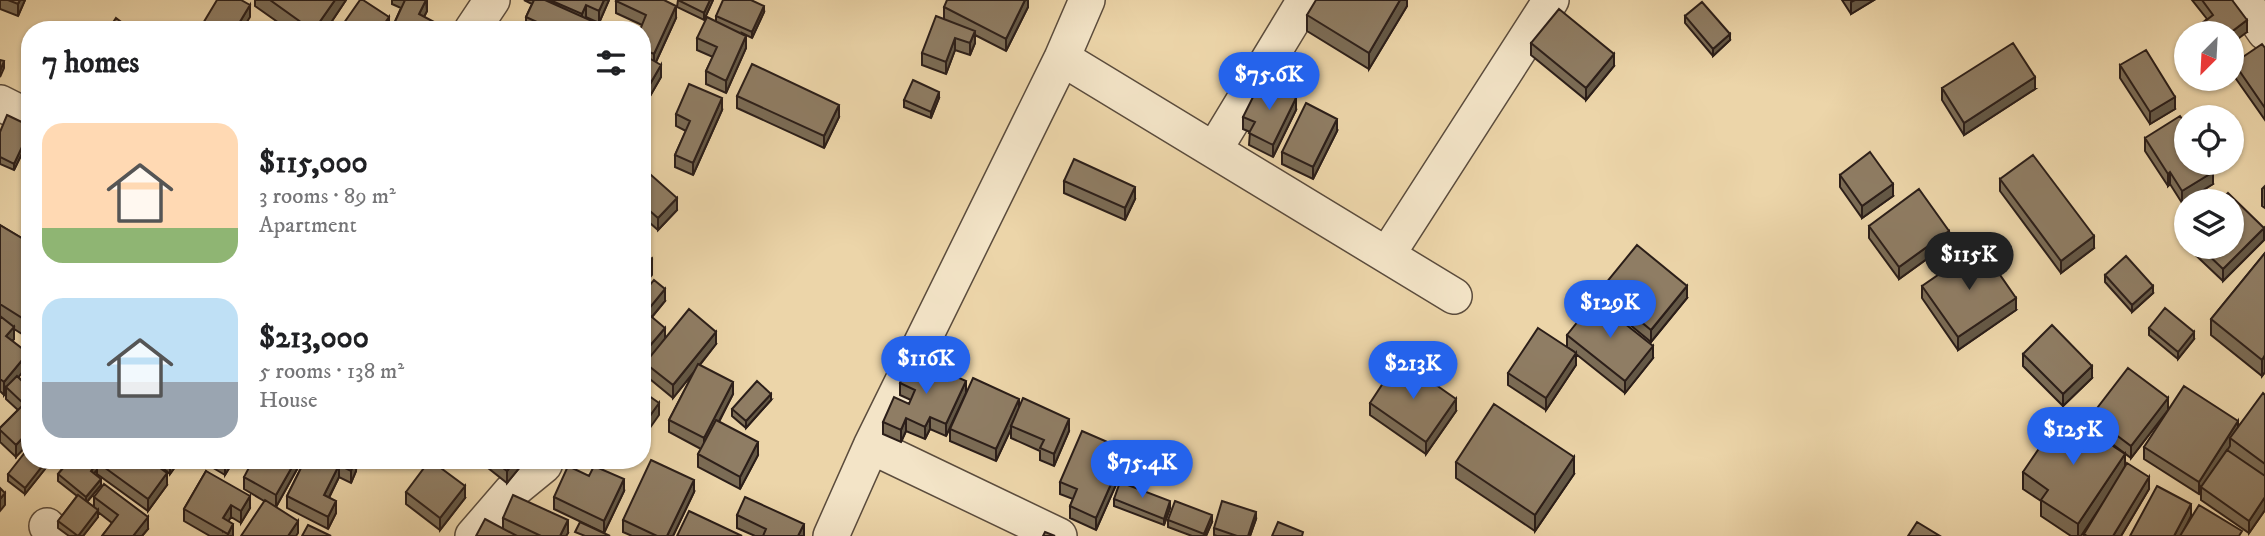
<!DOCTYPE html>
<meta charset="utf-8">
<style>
:root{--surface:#fff;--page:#f2f2f2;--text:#202124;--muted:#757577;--accent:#2563eb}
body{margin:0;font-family:"IM FELL DW Pica",serif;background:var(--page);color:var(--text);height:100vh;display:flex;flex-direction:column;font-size:26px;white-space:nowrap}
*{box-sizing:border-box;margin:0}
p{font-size:23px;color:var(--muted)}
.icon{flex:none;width:38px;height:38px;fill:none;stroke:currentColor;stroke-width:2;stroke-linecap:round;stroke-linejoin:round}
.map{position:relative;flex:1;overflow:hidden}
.sheet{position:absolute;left:21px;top:21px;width:630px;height:448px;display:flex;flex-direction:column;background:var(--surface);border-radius:28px;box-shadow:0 2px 5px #0004}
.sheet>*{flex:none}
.needle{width:46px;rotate:204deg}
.tools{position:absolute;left:2174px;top:21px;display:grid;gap:14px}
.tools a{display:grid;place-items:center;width:70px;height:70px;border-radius:50%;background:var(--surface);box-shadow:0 2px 5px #0004;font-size:35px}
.price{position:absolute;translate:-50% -60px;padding:0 16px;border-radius:24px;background:var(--accent);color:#fff;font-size:23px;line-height:46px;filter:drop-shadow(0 2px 4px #0008)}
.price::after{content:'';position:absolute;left:50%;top:42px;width:21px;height:16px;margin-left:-10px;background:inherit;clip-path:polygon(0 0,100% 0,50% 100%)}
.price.on{background:#222;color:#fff}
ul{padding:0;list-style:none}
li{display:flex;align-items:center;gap:21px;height:175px;padding:0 21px}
li span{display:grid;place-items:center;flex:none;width:196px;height:140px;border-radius:21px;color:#555}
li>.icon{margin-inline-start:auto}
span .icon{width:84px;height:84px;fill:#fffc;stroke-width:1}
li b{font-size:30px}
h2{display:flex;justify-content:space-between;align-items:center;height:84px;padding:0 21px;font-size:30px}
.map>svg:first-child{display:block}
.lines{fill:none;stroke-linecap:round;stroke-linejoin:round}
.minor-casing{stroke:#5b4c3d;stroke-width:38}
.minor{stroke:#f3e4c7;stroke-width:35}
.wall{fill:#7b6c56;stroke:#2b1e19;stroke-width:2}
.shaded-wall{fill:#645846;stroke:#2b1e19;stroke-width:2}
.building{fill:#8f7d64;stroke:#2b1e19;stroke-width:2}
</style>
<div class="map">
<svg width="2265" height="536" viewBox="0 0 2265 536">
<rect width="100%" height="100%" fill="#ecd5a9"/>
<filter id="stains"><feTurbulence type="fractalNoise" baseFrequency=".00286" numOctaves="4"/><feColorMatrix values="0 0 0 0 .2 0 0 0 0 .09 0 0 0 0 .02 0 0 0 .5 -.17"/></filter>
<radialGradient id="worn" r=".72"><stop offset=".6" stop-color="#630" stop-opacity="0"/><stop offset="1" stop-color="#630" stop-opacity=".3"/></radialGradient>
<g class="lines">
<!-- minor casing -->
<g class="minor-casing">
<path id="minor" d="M 2243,0 L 2265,32
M 472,30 L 492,0
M 1062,58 L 1454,296
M 0,103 L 30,118
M 1214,150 L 1305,0
M 1387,255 L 1551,0
M 871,446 L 1059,536
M 47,526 L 57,536
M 473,536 L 511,492 L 544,465 L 546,460
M 831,536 L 871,446 L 1062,58 L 1087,0"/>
</g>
<!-- minor -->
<use href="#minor" class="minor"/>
</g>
<!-- wall -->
<path class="wall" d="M 0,0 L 25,0 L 18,16 L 0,9 Z
M 255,0 L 346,0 L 326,30 L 289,30 L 255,6 Z
M 392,0 L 427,0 L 427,11 L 424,17 L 436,30 L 393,30 L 393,26 L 401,8 L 392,4 Z
M 524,0 L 609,0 L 599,23 L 586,17 L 592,30 L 528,30 L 526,29 L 526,17 L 532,4 Z
M 678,0 L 713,0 L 704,20 L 677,7 Z
M 1028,0 L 1028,7 L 1006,51 L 975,35 L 975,43 L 970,55 L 955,50 L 946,74 L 922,65 L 922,53 L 944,19 L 944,7 Z
M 1407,0 L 1407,6 L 1369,69 L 1307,31 L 1307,15 Z
M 1842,0 L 1874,0 L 1851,14 Z
M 2192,0 L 2232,0 L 2247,32 L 2231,33 L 2195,33 L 2195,29 L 2207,19 Z
M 616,1 L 676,18 L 656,62 L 661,77 L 642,110 L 642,25 L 616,13 Z
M 764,12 L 752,38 L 742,33 L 746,48 L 726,93 L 706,84 L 706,71 L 713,57 L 697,50 L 697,38 L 716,21 L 716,16 Z
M 1685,16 L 1730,40 L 1713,56 L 1685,23 Z
M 1531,43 L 1614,66 L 1586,100 L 1531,55 Z
M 2265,48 L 2265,120 L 2234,76 L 2234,63 Z
M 2120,65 L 2175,109 L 2150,124 L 2120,78 Z
M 1942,88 L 2035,89 L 1964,135 L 1942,100 Z
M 737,96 L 839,117 L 824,148 L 737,108 Z
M 939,98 L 931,118 L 904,107 L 904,100 Z
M 722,110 L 693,175 L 675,167 L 675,155 L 686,131 L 676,126 L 676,114 Z
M 1296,110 L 1273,157 L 1249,145 L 1250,132 L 1243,129 L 1243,117 Z
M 30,126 L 30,137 L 14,170 L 0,164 L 0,132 Z
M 1337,131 L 1313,179 L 1282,164 L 1282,152 Z
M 2145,138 L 2213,184 L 2182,203 L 2170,184 L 2168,186 L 2145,151 Z
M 642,167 L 677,210 L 658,230 L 642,216 Z
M 1840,175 L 1893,196 L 1862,218 L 1840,187 Z
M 2000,179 L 2094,248 L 2061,273 L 2000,191 Z
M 1064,181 L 1135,199 L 1125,220 L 1064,193 Z
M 2265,186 L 2265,208 L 2262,206 L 2262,189 Z
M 0,225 L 30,243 L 30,332 L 27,337 L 14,329 L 14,339 L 12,341 L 28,365 L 18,377 L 30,389 L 16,457 L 0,442 L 0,428 L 18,410 L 6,399 L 6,392 L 4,395 L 0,391 Z
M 1869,226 L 1949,243 L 1899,279 L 1869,238 Z
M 2264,240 L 2223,281 L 2187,247 L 2231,247 Z
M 2265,253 L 2265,372 L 2262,376 L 2211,335 L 2211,319 Z
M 2105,275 L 2153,293 L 2132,312 L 2105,282 Z
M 1922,286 L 2016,310 L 1958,350 L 1922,298 Z
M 1601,289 L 1687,298 L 1651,342 L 1601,301 Z
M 642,295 L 665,301 L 652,317 L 665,338 L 716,344 L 700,365 L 733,394 L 719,422 L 758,455 L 740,489 L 698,467 L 698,454 L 701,449 L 669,432 L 669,420 L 694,372 L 673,398 L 645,375 L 645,364 L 642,367 Z
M 2149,328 L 2194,339 L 2178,359 L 2149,335 Z
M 1567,335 L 1653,358 L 1625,393 L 1576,354 L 1576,365 L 1546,410 L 1508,385 L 1508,373 L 1573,351 L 1567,347 Z
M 2023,354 L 2092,378 L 2063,406 L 2023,366 Z
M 900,383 L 966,393 L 946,436 L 930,429 L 925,439 L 906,431 L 901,442 L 883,434 L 883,422 L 909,404 L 911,400 L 900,395 Z
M 2265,395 L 2265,510 L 2249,533 L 2201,500 L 2201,490 L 2199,494 L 2144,459 L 2144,447 L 2238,427 Z
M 771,400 L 746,428 L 732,416 L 732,409 Z
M 1370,403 L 1456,411 L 1426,454 L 1370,415 Z
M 1019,407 L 1069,431 L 1054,466 L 1040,460 L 1040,451 L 1011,438 L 1011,429 L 996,461 L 950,441 L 950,429 Z
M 2168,410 L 2131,458 L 2091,428 L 2091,416 Z
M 49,460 L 49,464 L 25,494 L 8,481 L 8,474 Z
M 51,460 L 96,460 L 167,485 L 148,511 L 97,474 L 97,470 L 94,473 L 101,485 L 87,502 L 94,507 L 94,497 L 148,529 L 142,536 L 102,536 L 112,523 L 98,512 L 98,517 L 83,536 L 69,536 L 58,528 L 58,521 L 77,496 L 58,481 L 58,474 L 62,469 Z
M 153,460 L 180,460 L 170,474 Z
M 200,460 L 234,460 L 225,475 Z
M 301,460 L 301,462 L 276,507 L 298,533 L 264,501 L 244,489 L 244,477 Z
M 305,460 L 356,461 L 356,471 L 351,483 L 339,477 L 329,498 L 336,513 L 328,529 L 287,508 L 287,496 Z
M 478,460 L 525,460 L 525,461 L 507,483 Z
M 1126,462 L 1096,530 L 1070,518 L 1070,506 L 1073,499 L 1060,494 L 1060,482 Z
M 1456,462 L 1574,474 L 1535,531 L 1456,478 Z
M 2125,467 L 2149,489 L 2121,536 L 2084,536 L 2084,534 L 2100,508 L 2081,536 L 2071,536 L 2041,516 L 2041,501 L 2023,489 L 2023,472 Z
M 206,471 L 250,508 L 241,523 L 231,517 L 228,521 L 233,536 L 210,536 L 184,521 L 184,509 Z
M 624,491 L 604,533 L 554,509 L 554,497 Z
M 406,492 L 465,498 L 440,530 L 406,504 Z
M 694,492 L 673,536 L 632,536 L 623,532 L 623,520 Z
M 1114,499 L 1170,508 L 1164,525 L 1114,506 Z
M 737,515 L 804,536 L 755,536 L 737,528 Z
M 503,518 L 568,533 L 566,536 L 476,536 L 503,528 Z
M 1256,519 L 1250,536 L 1217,536 L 1214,535 L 1214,528 Z
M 1168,520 L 1212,522 L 1206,536 L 1192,536 L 1168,527 Z"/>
<!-- shaded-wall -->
<path class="shaded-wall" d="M 20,0 L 25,0 L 18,16 L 18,4 Z
M 335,0 L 346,0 L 326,30 L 314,30 Z
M 426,0 L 427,11 L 419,26 L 419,14 Z
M 604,0 L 609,0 L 599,23 L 599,11 Z
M 710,0 L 713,0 L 704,20 L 704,13 Z
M 1025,0 L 1028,0 L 1028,7 L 1006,51 L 1006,39 Z
M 1400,0 L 1407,0 L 1407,6 L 1369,69 L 1369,53 Z
M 1855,0 L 1874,0 L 1851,14 L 1851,2 Z
M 250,5 L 250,17 L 242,30 L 235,30 Z
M 586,5 L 586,17 L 582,26 L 582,14 Z
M 676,6 L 676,18 L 654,66 L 654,54 Z
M 764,6 L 764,12 L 752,38 L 752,32 Z
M 389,17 L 389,30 L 380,30 Z
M 2247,20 L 2247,32 L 2231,44 L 2231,33 L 2230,33 Z
M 975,31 L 975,43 L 970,55 L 970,43 Z
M 1730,34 L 1730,40 L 1713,56 L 1713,49 Z
M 746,36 L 746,48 L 726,93 L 726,81 Z
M 955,38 L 955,50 L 946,74 L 946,62 Z
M 1614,54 L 1614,66 L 1586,100 L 1586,88 Z
M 4,61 L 4,68 L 0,77 L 0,71 Z
M 661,65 L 661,77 L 642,110 L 642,98 Z
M 2035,77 L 2035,89 L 1964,135 L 1964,123 Z
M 939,92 L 939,98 L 931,118 L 931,112 Z
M 2175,97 L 2175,109 L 2150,124 L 2150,112 Z
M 722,98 L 722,110 L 693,175 L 693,163 Z
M 1296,98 L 1296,110 L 1273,157 L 1273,145 Z
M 839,105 L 839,117 L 824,148 L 824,136 Z
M 1337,119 L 1337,131 L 1313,179 L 1313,167 Z
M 30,130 L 30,137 L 14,170 L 14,164 Z
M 2170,172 L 2170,184 L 2168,186 L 2168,174 Z
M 2213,172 L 2213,184 L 2182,203 L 2182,191 Z
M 1893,184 L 1893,196 L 1862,218 L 1862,206 Z
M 1135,187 L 1135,199 L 1125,220 L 1125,208 Z
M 677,198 L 677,210 L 658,230 L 658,218 Z
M 647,220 L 647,237 L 642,242 L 642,225 Z
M 2264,228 L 2264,240 L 2223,281 L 2223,269 Z
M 1949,231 L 1949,243 L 1899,279 L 1899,267 Z
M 2094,236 L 2094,248 L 2061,273 L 2061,261 Z
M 652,259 L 652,275 L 642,287 L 642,271 Z
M 1687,286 L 1687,298 L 1651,342 L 1651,330 Z
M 2153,286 L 2153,293 L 2132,312 L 2132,305 Z
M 665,289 L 665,301 L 646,324 L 646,312 Z
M 2016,298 L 2016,310 L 1958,350 L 1958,337 Z
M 30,316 L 30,332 L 27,337 L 27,321 Z
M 14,327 L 14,339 L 6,348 L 6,336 Z
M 665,328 L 665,340 L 642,367 L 642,355 Z
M 716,332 L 716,344 L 673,398 L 673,385 Z
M 2194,332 L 2194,339 L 2178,359 L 2178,352 Z
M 1653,346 L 1653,358 L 1625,393 L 1625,381 Z
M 28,353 L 28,365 L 9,389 L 6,387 L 6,392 L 4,395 L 4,382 Z
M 1576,353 L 1576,365 L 1546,410 L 1546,398 Z
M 2265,355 L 2265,372 L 2262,376 L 2262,360 Z
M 2092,366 L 2092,378 L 2063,406 L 2063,394 Z
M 966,381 L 966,393 L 946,436 L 946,424 Z
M 733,382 L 733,394 L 704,450 L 704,438 Z
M 771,394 L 771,400 L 746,428 L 746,421 Z
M 2168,398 L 2168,410 L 2131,458 L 2131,446 Z
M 1019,399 L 1019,411 L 1011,426 L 1011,429 L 996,461 L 996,449 Z
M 1456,399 L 1456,411 L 1426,454 L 1426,442 Z
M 659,403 L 659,415 L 642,439 L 642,427 Z
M 930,417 L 930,429 L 925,439 L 925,427 Z
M 906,418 L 906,431 L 901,442 L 901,430 Z
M 1069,419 L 1069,431 L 1054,466 L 1054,454 Z
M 2238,421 L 2238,433 L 2230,438 L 2230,446 L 2202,488 L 2201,487 L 2201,490 L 2199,494 L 2199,482 Z
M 30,430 L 30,442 L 16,457 L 16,445 Z
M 758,442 L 758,455 L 740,489 L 740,477 Z
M 1126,450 L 1126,462 L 1096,530 L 1096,518 Z
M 2125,454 L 2125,470 L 2081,536 L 2078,536 L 2078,524 Z
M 1574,457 L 1574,474 L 1535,531 L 1535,515 Z
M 47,460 L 49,460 L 49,464 L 25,494 L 25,488 Z
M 171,460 L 180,460 L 170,474 L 170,461 Z
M 227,460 L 234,460 L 225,475 L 225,463 Z
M 296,460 L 301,460 L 301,462 L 276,507 L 276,495 Z
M 352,460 L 357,460 L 356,471 L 351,483 L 351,471 Z
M 516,460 L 525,461 L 507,483 L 507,471 Z
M 97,463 L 97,470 L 91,477 L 91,471 Z
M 339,465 L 339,477 L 324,507 L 324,495 Z
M 167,473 L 167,485 L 148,511 L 148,499 Z
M 2149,477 L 2149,489 L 2121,536 L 2113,536 Z
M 101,479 L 101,485 L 86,503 L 86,497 Z
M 624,479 L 624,491 L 604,533 L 604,521 Z
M 694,480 L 694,492 L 673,536 L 667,536 Z
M 465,486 L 465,498 L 440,530 L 440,518 Z
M 5,493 L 5,505 L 0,511 L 0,499 Z
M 250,496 L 250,508 L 241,523 L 241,511 Z
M 2265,497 L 2265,510 L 2249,533 L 2249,521 Z
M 336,501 L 336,513 L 328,529 L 328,517 Z
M 1170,501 L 1170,508 L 1164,525 L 1164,519 Z
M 2191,504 L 2191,516 L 2181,536 L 2174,536 Z
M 231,505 L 231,517 L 223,530 L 223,518 Z
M 98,510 L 98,517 L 83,536 L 78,536 Z
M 1256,512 L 1256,519 L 1250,536 L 1248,536 Z
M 1212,515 L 1212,522 L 1206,536 L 1204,536 Z
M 148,517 L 148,529 L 142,536 L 133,536 Z
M 568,520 L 568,533 L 566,536 L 560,536 Z
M 298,521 L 298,533 L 296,536 L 288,536 Z
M 233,524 L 233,536 L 228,536 L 228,534 Z
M 804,524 L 804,536 L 798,536 Z"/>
<!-- building -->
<path class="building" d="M 8,0 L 20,0 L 18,4 Z
M 217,0 L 241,0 L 250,5 L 235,30 L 199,30 Z
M 270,0 L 335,0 L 314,30 L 312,30 Z
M 360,0 L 363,0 L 389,17 L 380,30 L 339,30 Z
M 405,0 L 426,0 L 419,14 L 436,23 L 433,30 L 401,30 L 393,26 Z
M 534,0 L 545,0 L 592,21 L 588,30 L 554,30 L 526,17 Z
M 550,0 L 604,0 L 599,11 L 586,5 L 582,14 Z
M 617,0 L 664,0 L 676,6 L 654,54 L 642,49 L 642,30 L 640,30 L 646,15 L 616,1 Z
M 678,0 L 710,0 L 704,13 Z
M 723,0 L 751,0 L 764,6 L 752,32 L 716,16 Z
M 947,0 L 1025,0 L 1006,39 L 944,7 Z
M 1316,0 L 1400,0 L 1369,53 L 1307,15 Z
M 2202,0 L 2232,0 L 2247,20 L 2230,33 L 2198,33 L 2195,29 L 2213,15 Z
M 1702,2 L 1730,34 L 1713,49 L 1685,16 Z
M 1559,9 L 1614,54 L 1586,88 L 1531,43 Z
M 936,16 L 975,31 L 970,43 L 955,38 L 946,62 L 922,53 Z
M 707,17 L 746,36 L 726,81 L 706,71 L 717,47 L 697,38 Z
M 116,18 L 132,30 L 108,30 Z
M 2013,43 L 2035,77 L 1964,123 L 1942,88 Z
M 2262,44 L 2265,48 L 2265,108 L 2234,63 Z
M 2146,50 L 2175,97 L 2150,112 L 2120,65 Z
M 642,54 L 661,65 L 642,98 Z
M 0,60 L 4,61 L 0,71 Z
M 752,64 L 839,105 L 824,136 L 737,96 Z
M 913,80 L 939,92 L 931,112 L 904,100 Z
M 1261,81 L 1296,98 L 1273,145 L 1249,133 L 1255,122 L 1243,117 Z
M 689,84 L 722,98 L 693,163 L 675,155 L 690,121 L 676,114 Z
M 1306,103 L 1337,119 L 1313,167 L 1282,152 Z
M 7,115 L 30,126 L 30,130 L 14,164 L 0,157 L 0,132 Z
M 2180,116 L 2186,124 L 2186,163 L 2207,163 L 2213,172 L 2182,191 L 2170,172 L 2168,174 L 2145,138 Z
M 1870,152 L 1893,184 L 1862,206 L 1840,175 Z
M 2033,155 L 2094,236 L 2061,261 L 2000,179 Z
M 1074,159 L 1135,187 L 1125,208 L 1064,181 Z
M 642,167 L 677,198 L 658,218 L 642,204 Z
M 1919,189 L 1949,231 L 1899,267 L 1869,226 Z
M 2228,193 L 2264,228 L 2223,269 L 2200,247 L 2231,247 L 2231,201 L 2220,201 Z
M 642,217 L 647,220 L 642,225 Z
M 0,225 L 30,243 L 30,316 L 27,321 L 0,304 Z
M 1637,245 L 1687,286 L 1651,330 L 1601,289 Z
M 1980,246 L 2016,298 L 1958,337 L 1922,286 Z
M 642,250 L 652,259 L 642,271 Z
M 2265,253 L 2265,355 L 2262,360 L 2211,319 Z
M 2126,256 L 2153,286 L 2132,305 L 2105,275 Z
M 654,280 L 665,289 L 646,312 L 665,328 L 642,355 L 642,295 Z
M 1595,300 L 1653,346 L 1625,381 L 1567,335 Z
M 2165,308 L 2194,332 L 2178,352 L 2149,328 Z
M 689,309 L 716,332 L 673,385 L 645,363 Z
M 0,316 L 14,327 L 6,336 L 28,353 L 4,382 L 0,379 Z
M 2052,325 L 2092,366 L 2063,394 L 2023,354 Z
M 1538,328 L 1576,353 L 1546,398 L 1508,373 Z
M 912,357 L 966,381 L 946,424 L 930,417 L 925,427 L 906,418 L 901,430 L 883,422 L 894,397 L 909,404 L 915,390 L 900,383 Z
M 1399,359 L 1456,399 L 1426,442 L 1370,403 Z
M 698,364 L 733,382 L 704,438 L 669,420 Z
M 2128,368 L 2168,398 L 2131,446 L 2091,416 Z
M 17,376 L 30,389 L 30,430 L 16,445 L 0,430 L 0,428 L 24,404 L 6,387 Z
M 973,378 L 1019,399 L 996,449 L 950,429 Z
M 757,381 L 771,394 L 746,421 L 732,409 Z
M 2184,386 L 2238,421 L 2199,482 L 2144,447 Z
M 642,391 L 659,403 L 642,427 Z
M 2263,393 L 2265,395 L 2265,464 L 2230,438 Z
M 1023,398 L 1069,419 L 1054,454 L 1040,448 L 1044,440 L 1011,426 Z
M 1494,404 L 1574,457 L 1535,515 L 1456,462 Z
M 2063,413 L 2125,454 L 2078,524 L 2041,500 L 2048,490 L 2023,472 Z
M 716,420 L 758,442 L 740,477 L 698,454 Z
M 1082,431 L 1126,450 L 1096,518 L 1070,506 L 1077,489 L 1060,482 Z
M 30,446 L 30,460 L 47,460 L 25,488 L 8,474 Z
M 2227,450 L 2265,476 L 2265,497 L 2249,521 L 2201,487 Z
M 70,460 L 96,460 L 98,462 L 91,471 L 101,479 L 86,497 L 58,474 Z
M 98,460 L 149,460 L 167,473 L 148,499 L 97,462 Z
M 253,460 L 296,460 L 276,495 L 244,477 Z
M 305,460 L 356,460 L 351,471 L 339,465 L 324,495 L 336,501 L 328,517 L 287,496 Z
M 430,460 L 465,486 L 440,518 L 406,492 Z
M 493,460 L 516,460 L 507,471 Z
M 651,460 L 694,480 L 667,536 L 657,536 L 623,520 Z
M 2127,463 L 2149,477 L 2113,536 L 2087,536 L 2084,534 Z
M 568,466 L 589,476 L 594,466 L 624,479 L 604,521 L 554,497 Z
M 206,471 L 250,496 L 241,511 L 231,505 L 223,518 L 233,524 L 228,534 L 184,509 Z
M 1120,482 L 1170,501 L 1164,519 L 1114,499 Z
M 104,484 L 148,517 L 133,536 L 102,536 L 118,515 L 94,497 Z
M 2157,486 L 2191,504 L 2174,536 L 2130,536 Z
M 0,488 L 5,493 L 0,499 Z
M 78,495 L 98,510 L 78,536 L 58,521 Z
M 513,495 L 568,520 L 560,536 L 541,536 L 503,518 Z
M 745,497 L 804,524 L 798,536 L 763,536 L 766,529 L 737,515 Z
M 265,500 L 298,521 L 288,536 L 241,536 Z
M 1175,501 L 1212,515 L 1204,534 L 1168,520 Z
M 1222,501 L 1256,512 L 1248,536 L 1237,536 L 1214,528 Z
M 2199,505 L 2242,531 L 2239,536 L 2180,536 Z
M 689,511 L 742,536 L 677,536 Z
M 485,519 L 517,536 L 476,536 Z
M 580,522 L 610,536 L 585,536 L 575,532 Z
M 1278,522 L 1303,532 L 1302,536 L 1272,536 Z
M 1917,522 L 1940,536 L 1908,536 Z
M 308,525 L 331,536 L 302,536 Z
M 1045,532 L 1055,536 L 1043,536 Z"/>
<rect width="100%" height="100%" filter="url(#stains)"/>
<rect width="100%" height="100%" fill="url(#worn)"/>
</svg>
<div class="tools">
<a><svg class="needle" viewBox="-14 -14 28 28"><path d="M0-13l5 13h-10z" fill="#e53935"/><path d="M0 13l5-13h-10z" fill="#757577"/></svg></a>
<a><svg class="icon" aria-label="locate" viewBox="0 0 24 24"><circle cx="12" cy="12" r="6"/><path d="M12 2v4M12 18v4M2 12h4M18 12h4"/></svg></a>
<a><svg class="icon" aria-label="layers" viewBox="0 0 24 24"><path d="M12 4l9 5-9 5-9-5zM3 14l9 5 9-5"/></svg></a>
</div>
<b class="price" style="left:1269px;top:112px">$75.6K</b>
<b class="price on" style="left:1969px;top:292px">$115K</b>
<b class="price" style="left:1610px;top:340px">$129K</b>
<b class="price" style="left:926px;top:396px">$116K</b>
<b class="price" style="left:1413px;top:401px">$213K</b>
<b class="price" style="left:2073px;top:467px">$125K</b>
<b class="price" style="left:1142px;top:500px">$75.4K</b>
<section class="sheet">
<h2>7 homes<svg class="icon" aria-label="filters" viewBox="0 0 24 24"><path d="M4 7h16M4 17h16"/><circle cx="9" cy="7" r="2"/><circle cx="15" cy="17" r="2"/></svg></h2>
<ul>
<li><span style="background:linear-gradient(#ffd9b3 75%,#8fb573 0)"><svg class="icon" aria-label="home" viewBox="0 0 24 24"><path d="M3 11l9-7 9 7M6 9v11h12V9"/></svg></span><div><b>$115,000</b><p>3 rooms · 89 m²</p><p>Apartment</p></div></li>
<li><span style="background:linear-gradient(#bfe0f5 60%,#9aa5b1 0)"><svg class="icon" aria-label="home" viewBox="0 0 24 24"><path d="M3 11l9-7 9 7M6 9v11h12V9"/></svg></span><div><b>$213,000</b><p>5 rooms · 138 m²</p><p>House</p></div></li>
</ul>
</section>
</div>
